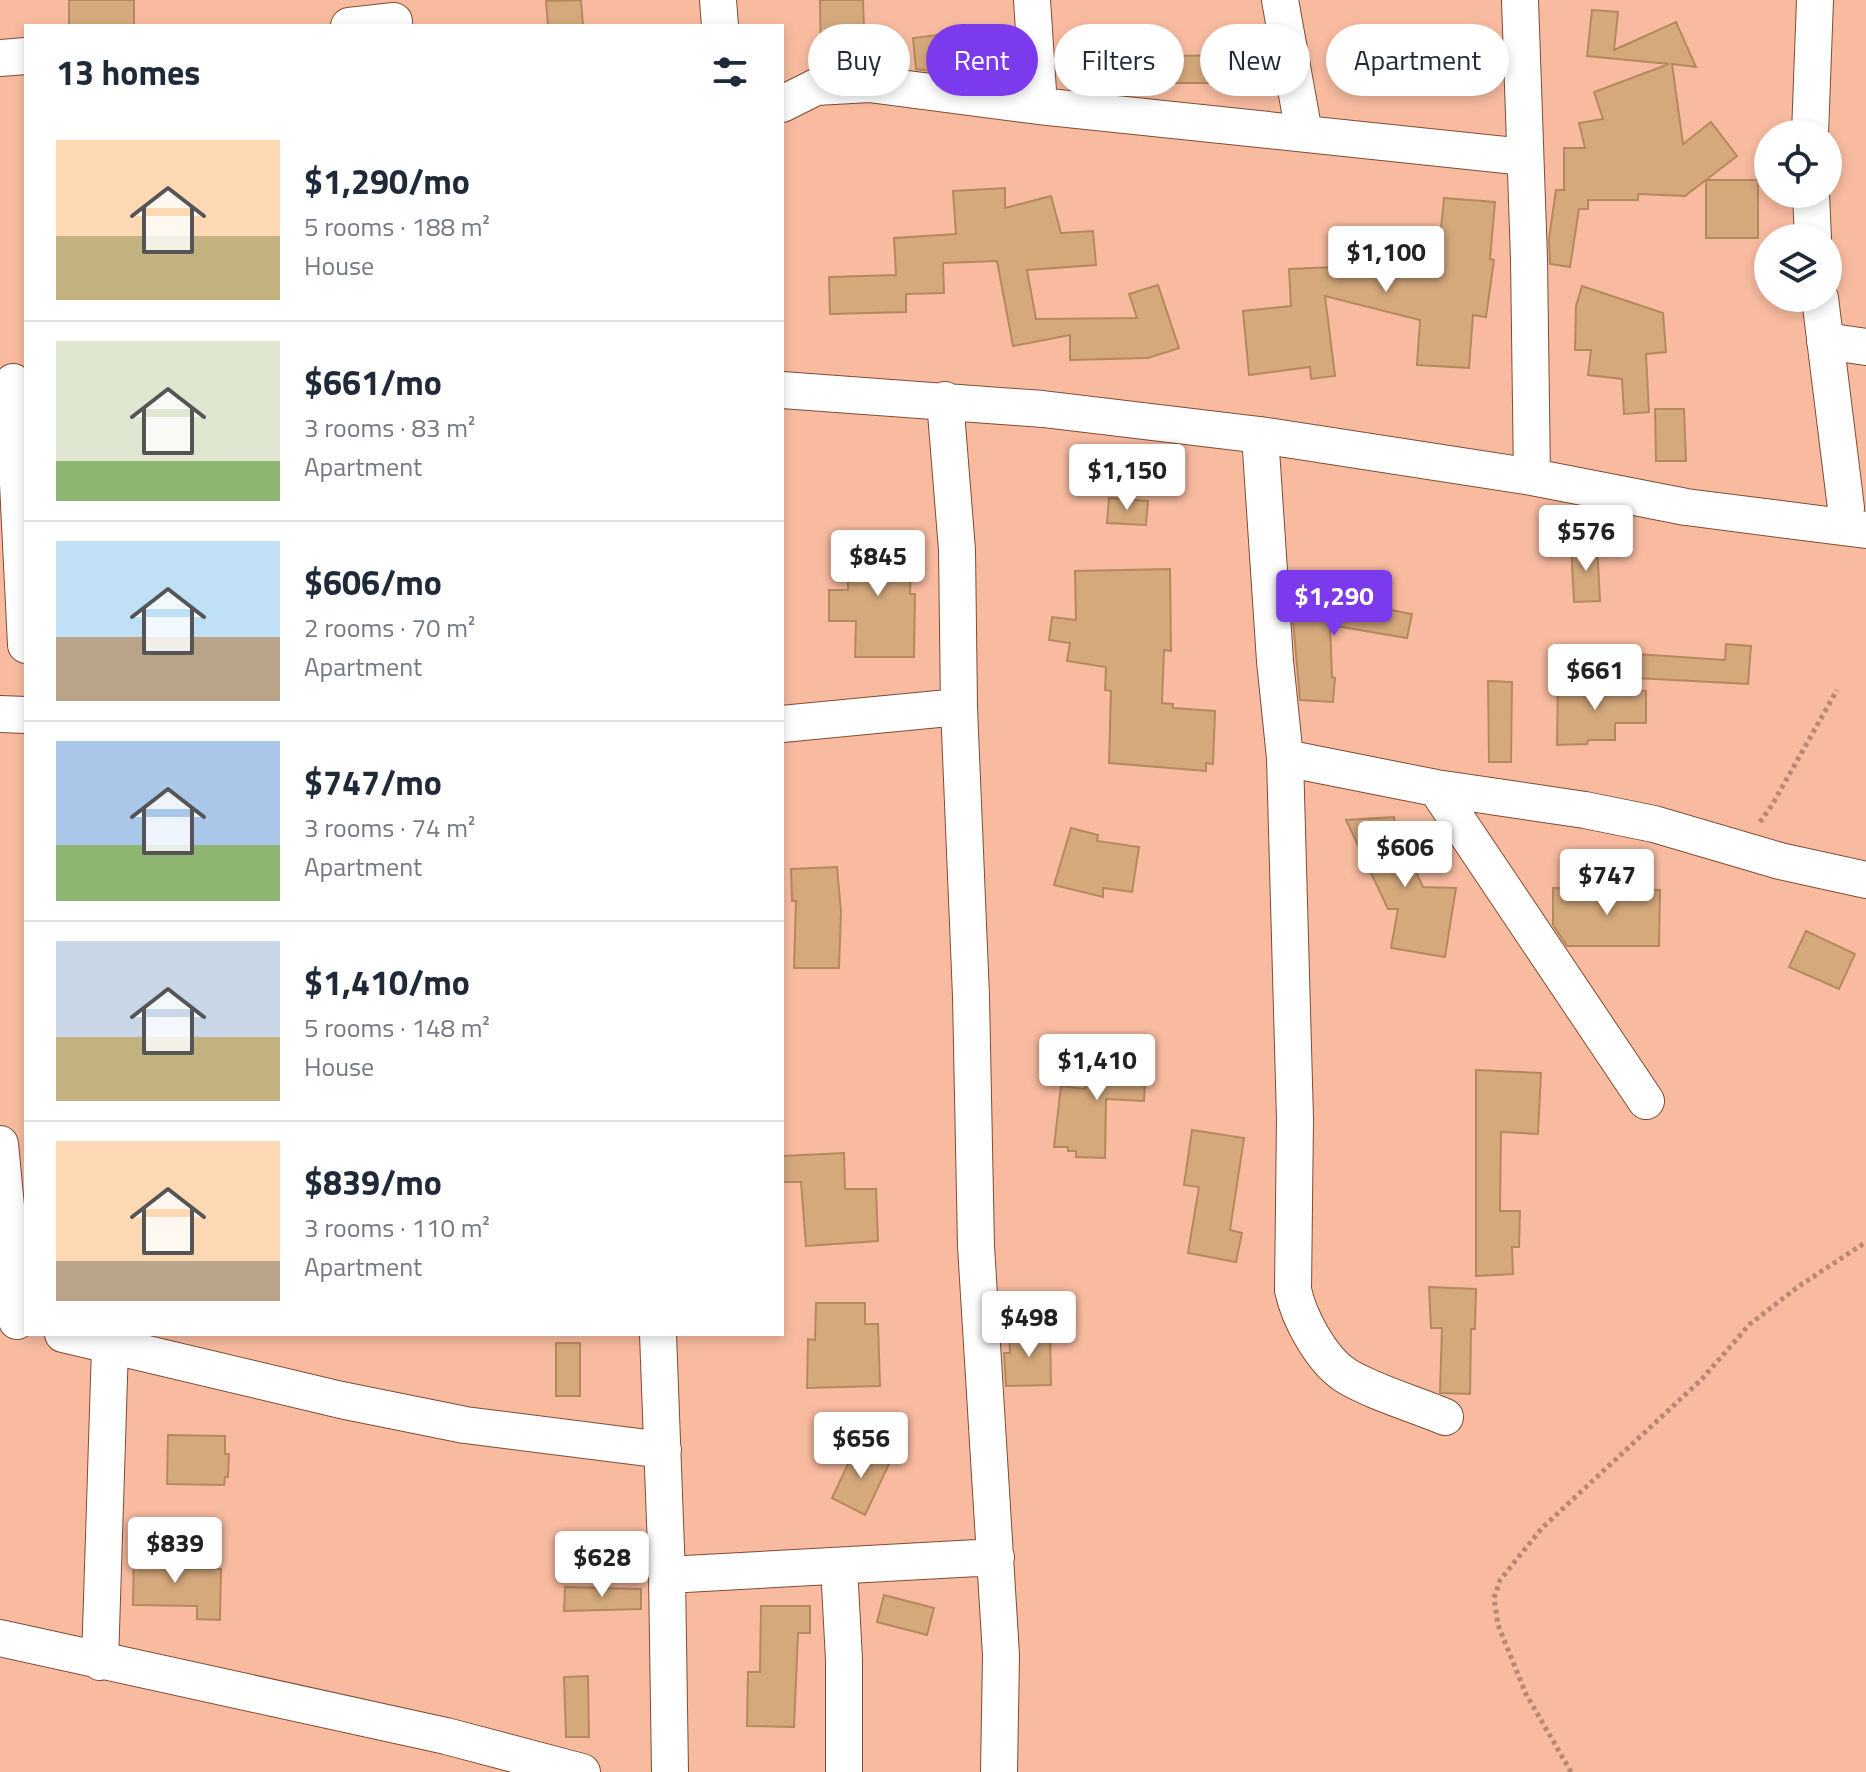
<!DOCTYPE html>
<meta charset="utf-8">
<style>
:root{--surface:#fff;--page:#f2f2f3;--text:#1f2937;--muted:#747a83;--line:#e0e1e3;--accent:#7c3aed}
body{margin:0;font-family:"Titillium Web",sans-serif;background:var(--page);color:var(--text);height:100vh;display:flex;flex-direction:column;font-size:30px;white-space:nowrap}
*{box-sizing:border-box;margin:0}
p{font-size:26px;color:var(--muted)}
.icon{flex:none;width:44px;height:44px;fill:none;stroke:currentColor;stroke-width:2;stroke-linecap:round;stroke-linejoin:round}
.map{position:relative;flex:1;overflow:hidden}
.side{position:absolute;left:24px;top:24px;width:760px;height:1312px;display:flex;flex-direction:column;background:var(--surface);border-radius:0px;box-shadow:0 4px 12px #0003}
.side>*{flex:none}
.hud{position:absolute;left:808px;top:24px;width:760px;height:72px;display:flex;gap:16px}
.controls{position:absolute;left:1754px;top:120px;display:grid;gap:16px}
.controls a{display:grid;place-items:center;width:88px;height:88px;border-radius:50%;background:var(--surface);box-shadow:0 4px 12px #0003;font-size:40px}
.price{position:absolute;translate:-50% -68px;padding:0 18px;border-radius:8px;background:#fff;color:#222;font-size:26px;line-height:52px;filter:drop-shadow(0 2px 4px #0008)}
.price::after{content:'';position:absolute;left:50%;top:48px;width:24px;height:18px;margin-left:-12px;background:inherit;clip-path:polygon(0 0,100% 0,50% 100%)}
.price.selected{background:var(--accent);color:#fff}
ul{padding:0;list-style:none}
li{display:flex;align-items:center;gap:24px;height:200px;padding:0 32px}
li+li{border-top:2px solid var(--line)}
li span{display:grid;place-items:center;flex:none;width:224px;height:160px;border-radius:0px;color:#555}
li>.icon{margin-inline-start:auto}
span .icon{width:96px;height:96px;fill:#fffc;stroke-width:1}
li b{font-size:34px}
h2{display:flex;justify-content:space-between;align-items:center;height:96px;padding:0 32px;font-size:34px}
.pill{padding:0 28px;border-radius:36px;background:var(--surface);box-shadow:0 4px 12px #0003;font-size:28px;line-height:72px}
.pill.selected{background:var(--accent);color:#fff}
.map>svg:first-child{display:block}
.building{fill:#d6a97d;stroke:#b5895e;stroke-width:2}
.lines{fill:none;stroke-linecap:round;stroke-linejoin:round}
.minor-casing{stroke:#804c34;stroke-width:38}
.path{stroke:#b88873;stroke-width:5;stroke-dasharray:4 4;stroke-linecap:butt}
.minor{stroke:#fff;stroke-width:36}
</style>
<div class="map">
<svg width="1866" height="1772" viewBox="0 0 1866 1772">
<rect width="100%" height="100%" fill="#f8bba0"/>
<!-- building -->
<path class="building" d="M 69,0 L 134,0 L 134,26 L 69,26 Z
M 581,0 L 583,26 L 548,26 L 546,1 Z
M 820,0 L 863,0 L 865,63 L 821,66 Z
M 1592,10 L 1618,12 L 1614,50 L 1676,22 L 1696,67 L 1672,64 L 1683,144 L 1711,122 L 1737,156 L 1685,196 L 1638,194 L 1638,200 L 1588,200 L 1588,209 L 1579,209 L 1570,267 L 1550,264 L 1549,238 L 1556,190 L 1564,190 L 1564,148 L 1585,148 L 1579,123 L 1603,119 L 1594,92 L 1669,64 L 1587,56 Z
M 937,35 L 940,72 L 916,69 L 913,38 Z
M 1225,55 L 1225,83 L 1176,83 L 1176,56 Z
M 1706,180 L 1758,180 L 1758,238 L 1706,238 Z
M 1005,188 L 1005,208 L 1051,196 L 1061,233 L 1093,231 L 1096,265 L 1027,270 L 1036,319 L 1137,318 L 1129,294 L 1158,285 L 1179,348 L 1148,358 L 1070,360 L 1070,335 L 1013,346 L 997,261 L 943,263 L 944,293 L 906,294 L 906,312 L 830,314 L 829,277 L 896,275 L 894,238 L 956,234 L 953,191 Z
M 1444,198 L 1495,202 L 1490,259 L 1494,260 L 1486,317 L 1473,315 L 1469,368 L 1417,365 L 1420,320 L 1325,296 L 1335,376 L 1311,379 L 1310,367 L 1249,375 L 1243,311 L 1291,306 L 1289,269 L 1335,267 L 1333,239 L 1440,239 Z
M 1582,286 L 1663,313 L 1666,352 L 1646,354 L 1649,412 L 1624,414 L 1622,379 L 1588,375 L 1591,350 L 1575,350 L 1576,306 Z
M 1655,409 L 1684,409 L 1686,461 L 1656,461 Z
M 1109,498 L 1148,501 L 1146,525 L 1107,523 Z
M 848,539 L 912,541 L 910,594 L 915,594 L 914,657 L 855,657 L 856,621 L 829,621 L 829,590 L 848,590 Z
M 1597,544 L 1600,601 L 1574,602 L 1571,545 Z
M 1170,569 L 1171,651 L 1164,650 L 1162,703 L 1173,704 L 1173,708 L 1215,711 L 1213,764 L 1206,763 L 1206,771 L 1109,763 L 1111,691 L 1105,690 L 1106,667 L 1067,661 L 1070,643 L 1049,640 L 1052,617 L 1076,620 L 1075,571 Z
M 1303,593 L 1412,614 L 1407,638 L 1330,625 L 1332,677 L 1335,678 L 1333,702 L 1300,700 L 1293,620 Z
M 1726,644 L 1751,646 L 1748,684 L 1636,678 L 1637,654 L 1725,660 Z
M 1488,681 L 1512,682 L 1511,762 L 1489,762 Z
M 1558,681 L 1586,682 L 1586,688 L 1646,691 L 1646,723 L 1615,723 L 1615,740 L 1588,740 L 1587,744 L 1557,745 Z
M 1394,817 L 1395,828 L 1423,887 L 1456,888 L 1445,957 L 1391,948 L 1398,909 L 1388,909 L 1346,820 Z
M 1071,828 L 1098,835 L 1097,841 L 1139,847 L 1132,892 L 1103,888 L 1103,897 L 1054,885 Z
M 837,867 L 841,912 L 839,968 L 794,968 L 796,901 L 792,901 L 791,869 Z
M 1553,888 L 1660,890 L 1659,946 L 1567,946 L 1553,925 Z
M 1806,931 L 1855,954 L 1839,989 L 1789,967 Z
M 1090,1053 L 1146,1057 L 1144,1101 L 1106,1099 L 1105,1158 L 1076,1157 L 1076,1151 L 1068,1151 L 1068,1147 L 1054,1147 L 1061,1086 L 1085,1089 Z
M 1476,1070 L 1541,1073 L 1538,1134 L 1501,1132 L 1500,1211 L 1520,1211 L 1519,1247 L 1512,1247 L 1513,1274 L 1476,1276 Z
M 1192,1130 L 1244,1138 L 1230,1230 L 1242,1233 L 1236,1262 L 1188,1253 L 1199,1187 L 1184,1185 Z
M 844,1153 L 845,1189 L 876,1189 L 878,1241 L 806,1246 L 801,1182 L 782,1182 L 782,1156 Z
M 1429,1287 L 1476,1289 L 1475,1329 L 1471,1329 L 1470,1394 L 1440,1393 L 1442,1328 L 1431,1328 Z
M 816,1303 L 865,1303 L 865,1324 L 878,1324 L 880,1386 L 807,1388 L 808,1339 L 815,1340 Z
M 1050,1331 L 1051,1385 L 1006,1386 L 1004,1353 L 1010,1353 L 1009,1332 Z
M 556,1343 L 580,1343 L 580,1396 L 556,1396 Z
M 168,1435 L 225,1436 L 225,1454 L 229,1454 L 228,1477 L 225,1477 L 224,1485 L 167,1484 Z
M 857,1445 L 890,1462 L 865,1515 L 832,1498 Z
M 134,1545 L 158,1545 L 158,1568 L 221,1569 L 220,1620 L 197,1619 L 197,1606 L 133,1605 Z
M 565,1587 L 641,1589 L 641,1609 L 564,1611 Z
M 884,1595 L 934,1608 L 927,1635 L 877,1622 Z
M 761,1606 L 810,1606 L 810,1633 L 798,1633 L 794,1727 L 747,1726 L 748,1672 L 760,1672 Z
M 588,1676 L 589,1737 L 566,1737 L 564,1677 Z"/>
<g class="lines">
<!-- minor casing -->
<g class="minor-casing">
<path id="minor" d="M 718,0 L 720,26
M 1032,0 L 1039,106
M 1280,0 L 1304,133
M 1520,0 L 1529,259 L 1532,477
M 349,26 L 394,21
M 0,58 L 26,56
M 782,104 L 816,87 L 869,84 L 1039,106 L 1525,157
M 1810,134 L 1815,0
M 1811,194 L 1813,238
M 1820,298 L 1846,508
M 1825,341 L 1866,347
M 13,382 L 26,645
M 782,390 L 1043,409 L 1260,435 L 1532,477 L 1686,507 L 1866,530
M 945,400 L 957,550 L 959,707 L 971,996 L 976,1246 L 1001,1655 L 999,1772
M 1260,435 L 1275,661 L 1285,758 L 1295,1119 L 1293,1290 C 1299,1318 1321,1359 1345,1375 C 1370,1391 1417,1405 1445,1417
M 0,714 L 26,715
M 782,724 L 959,707
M 1285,758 L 1436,788 L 1585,810 L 1654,824 L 1780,861 L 1866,880
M 1436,788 L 1646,1101
M 0,1144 L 17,1321
M 63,1334 L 341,1400 L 465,1425 L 663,1450
M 658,1334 L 667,1575 L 670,1772
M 839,1566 L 844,1660 L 844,1772
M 667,1575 L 996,1557
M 0,1638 L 446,1736 L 582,1772
M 100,1662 L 110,1347"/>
</g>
<!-- path -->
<path class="path" d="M 1760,822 L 1772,805 L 1837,690
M 1571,1772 L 1526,1694 L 1498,1625 L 1494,1598 L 1500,1580 L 1542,1528 L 1701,1380 L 1750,1324 L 1799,1286 L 1866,1242"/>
<!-- minor -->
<use href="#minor" class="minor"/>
</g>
</svg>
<div class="controls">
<a><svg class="icon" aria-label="locate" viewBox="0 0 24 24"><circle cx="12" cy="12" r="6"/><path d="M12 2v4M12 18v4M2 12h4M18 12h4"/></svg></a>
<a><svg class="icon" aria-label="layers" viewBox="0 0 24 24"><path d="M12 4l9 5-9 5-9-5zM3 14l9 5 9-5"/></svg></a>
</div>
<b class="price" style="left:1386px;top:294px">$1,100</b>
<b class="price" style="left:1127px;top:512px">$1,150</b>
<b class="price" style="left:1586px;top:573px">$576</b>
<b class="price" style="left:878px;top:598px">$845</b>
<b class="price selected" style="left:1334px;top:638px">$1,290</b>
<b class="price" style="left:1595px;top:712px">$661</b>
<b class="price" style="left:1405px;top:889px">$606</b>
<b class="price" style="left:1607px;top:917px">$747</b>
<b class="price" style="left:1097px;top:1102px">$1,410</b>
<b class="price" style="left:1029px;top:1359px">$498</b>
<b class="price" style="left:861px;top:1480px">$656</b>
<b class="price" style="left:175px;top:1585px">$839</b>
<b class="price" style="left:602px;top:1599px">$628</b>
<div class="hud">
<a class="pill">Buy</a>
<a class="pill selected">Rent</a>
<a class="pill">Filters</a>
<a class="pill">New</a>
<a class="pill">Apartment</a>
</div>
<section class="side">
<h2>13 homes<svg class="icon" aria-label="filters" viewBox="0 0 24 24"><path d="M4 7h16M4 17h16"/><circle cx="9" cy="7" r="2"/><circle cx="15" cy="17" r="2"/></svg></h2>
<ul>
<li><span style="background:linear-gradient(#ffd9b3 60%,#c2b280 0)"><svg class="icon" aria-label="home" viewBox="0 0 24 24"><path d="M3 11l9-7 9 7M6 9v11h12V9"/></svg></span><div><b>$1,290/mo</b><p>5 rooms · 188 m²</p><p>House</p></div></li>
<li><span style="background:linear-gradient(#dfe7d0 75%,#8fb573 0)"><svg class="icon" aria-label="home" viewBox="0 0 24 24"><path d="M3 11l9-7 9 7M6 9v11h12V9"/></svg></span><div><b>$661/mo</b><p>3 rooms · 83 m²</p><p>Apartment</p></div></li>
<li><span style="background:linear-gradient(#bfe0f5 60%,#b9a48a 0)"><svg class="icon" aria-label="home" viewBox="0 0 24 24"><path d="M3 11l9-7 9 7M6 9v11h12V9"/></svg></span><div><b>$606/mo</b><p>2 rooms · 70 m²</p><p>Apartment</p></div></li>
<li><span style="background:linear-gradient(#a9c7e8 65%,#8fb573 0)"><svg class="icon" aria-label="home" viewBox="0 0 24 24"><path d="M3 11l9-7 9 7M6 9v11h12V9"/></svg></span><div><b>$747/mo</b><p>3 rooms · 74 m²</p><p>Apartment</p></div></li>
<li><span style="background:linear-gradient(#c9d6e8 60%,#c2b280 0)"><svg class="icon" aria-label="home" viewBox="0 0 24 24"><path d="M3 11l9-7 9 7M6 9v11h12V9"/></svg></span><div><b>$1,410/mo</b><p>5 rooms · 148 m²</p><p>House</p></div></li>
<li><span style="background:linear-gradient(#ffd9b3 75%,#b9a48a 0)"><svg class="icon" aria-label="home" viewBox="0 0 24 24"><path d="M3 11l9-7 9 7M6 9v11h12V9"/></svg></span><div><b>$839/mo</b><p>3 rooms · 110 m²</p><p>Apartment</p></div></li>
</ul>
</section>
</div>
